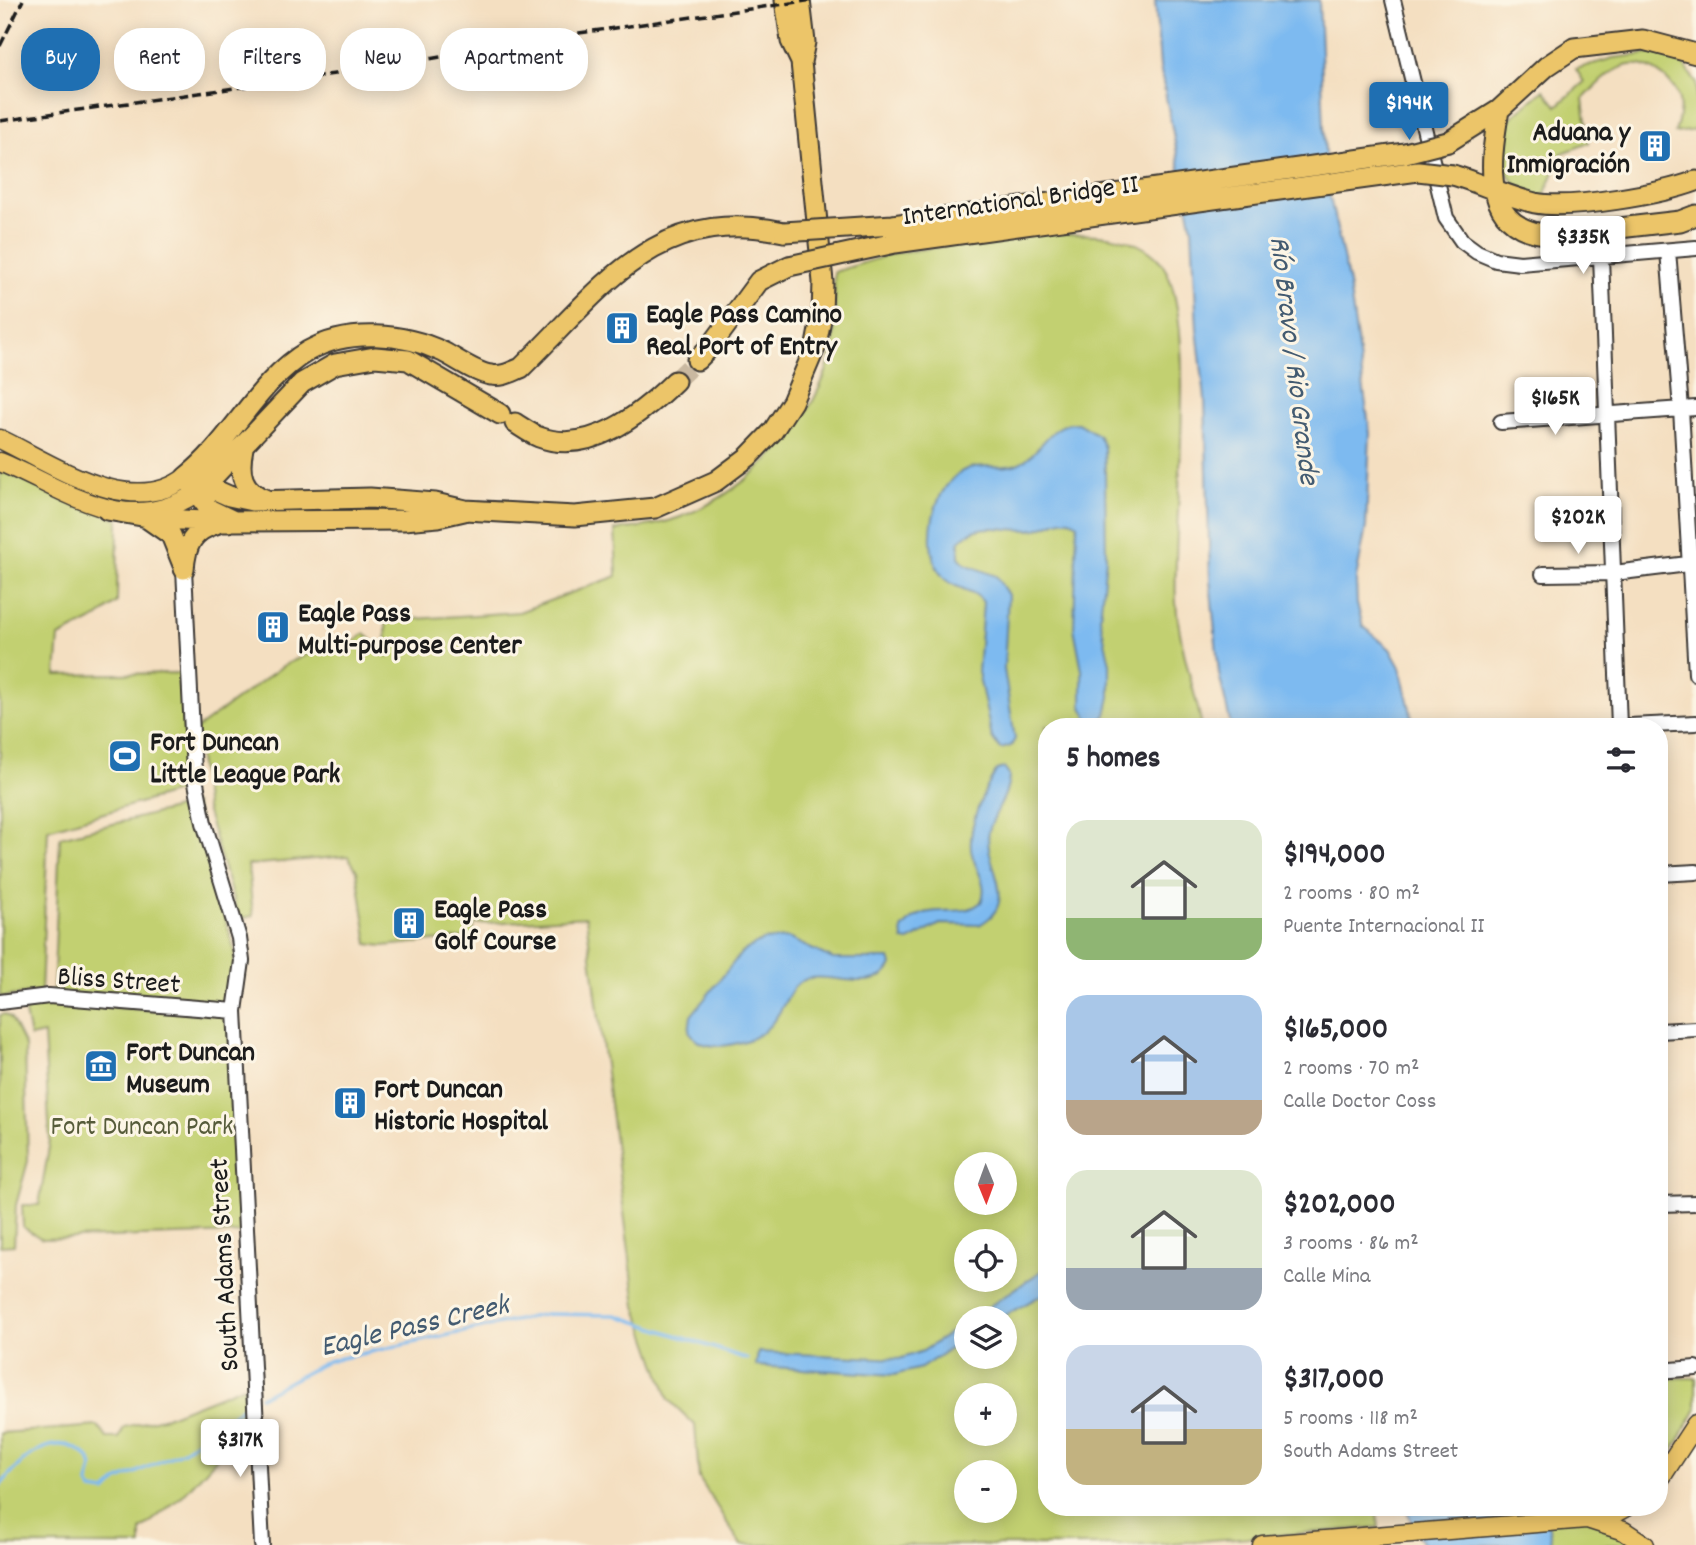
<!DOCTYPE html>
<meta charset="utf-8">
<style>
:root{--surface:#fff;--page:#f7f7f7;--text:#2b2b33;--muted:#7c7c81;--accent:#1f6fb2}
body{margin:0;font-family:Dekko,sans-serif;background:var(--page);color:var(--text);height:100vh;display:flex;flex-direction:column;font-size:26px;white-space:nowrap}
*{box-sizing:border-box;margin:0}
p{font-size:23px;color:var(--muted)}
.icon{flex:none;width:38px;height:38px;fill:none;stroke:currentColor;stroke-width:2;stroke-linecap:round;stroke-linejoin:round}
.map{position:relative;flex:1;overflow:hidden}
.side{position:absolute;left:1038px;top:718px;width:630px;height:798px;display:flex;flex-direction:column;background:var(--surface);border-radius:28px;box-shadow:0 4px 18px #0003}
.side>*{flex:none}
.hud{position:absolute;left:21px;top:28px;width:665px;height:63px;display:flex;gap:14px}
.needle{width:46px;rotate:179deg}
.tools{position:absolute;left:954px;top:1152px;display:grid;gap:14px}
.tools a{display:grid;place-items:center;width:63px;height:63px;border-radius:50%;background:var(--surface);box-shadow:0 4px 18px #0003;font-size:35px}
.price{position:absolute;translate:-50% -60px;padding:0 16px;border-radius:7px;background:#fff;color:#222;font-size:23px;line-height:46px;filter:drop-shadow(0 2px 4px #0008)}
.price::after{content:'';position:absolute;left:50%;top:42px;width:21px;height:16px;margin-left:-10px;background:inherit;clip-path:polygon(0 0,100% 0,50% 100%)}
.price.current{background:var(--accent);color:#fff}
ul{padding:0;list-style:none}
li{display:flex;align-items:center;gap:21px;height:175px;padding:0 28px}
li span{display:grid;place-items:center;flex:none;width:196px;height:140px;border-radius:21px;color:#555}
li>.icon{margin-inline-start:auto}
span .icon{width:84px;height:84px;fill:#fffc;stroke-width:1}
li b{font-size:30px}
h2{display:flex;justify-content:space-between;align-items:center;height:84px;padding:0 28px;font-size:30px}
.pill{padding:0 24px;border-radius:28px;background:var(--surface);box-shadow:0 4px 18px #0003;font-size:24px;line-height:63px}
.pill.current{background:var(--accent);color:#fff}
.map>svg:first-child{display:block}
.green{fill:#c2d071;stroke:#6f7646;stroke-width:2;fill-rule:evenodd}
.water{fill:#7dbaf0;stroke:#4c6b86;stroke-width:2}
.lines{fill:none;stroke-linecap:round;stroke-linejoin:round}
.stream{stroke:#7dbaf0;stroke-width:3.5}
.highway-tunnel{stroke:#c9b8a0;stroke-width:19;stroke-dasharray:19 10;stroke-linecap:butt}
.minor-casing{stroke:#3c3935;stroke-width:18}
.major-casing{stroke:#3c3935;stroke-width:21}
.highway-casing{stroke:#3c3935;stroke-width:23}
.minor{stroke:#fff;stroke-width:14}
.major{stroke:#ecc569;stroke-width:18}
.highway{stroke:#ecc569;stroke-width:19}
.rail{stroke:#1c1c1c;stroke-width:3.5;stroke-dasharray:10 5;stroke-linecap:butt}
.highway-bridge-casing{stroke:#3c3935;stroke-width:23;stroke-linecap:butt}
.highway-bridge{stroke:#ecc569;stroke-width:19}
.labels{text-anchor:middle;stroke-width:6;stroke-linejoin:round;paint-order:stroke}
.poi-label{font-size:28px;font-weight:bold;fill:#1c1c1c;stroke:#fcf5e5;text-anchor:start}
.street-label{font-size:28px;fill:#1c1c1c;stroke:#fcf5e5}
.park-label{font-size:28px;fill:#565b3a;stroke:#fcf5e5}
.water-label{font-size:30px;font-style:italic;fill:#435b71;stroke:#fcf5e5}
</style>
<div class="map">
<svg width="1696" height="1545" viewBox="0 0 1696 1545">
<rect width="100%" height="100%" fill="#fcf5e5"/>
<filter id="ink" filterUnits="userSpaceOnUse"><feTurbulence type="fractalNoise" baseFrequency=".0143" numOctaves="2"/><feDisplacementMap in="SourceGraphic" scale="14" xChannelSelector="R" yChannelSelector="G"/><feConvolveMatrix kernelMatrix="1 2 1 2 8 2 1 2 1" color-interpolation-filters="sRGB"/></filter>
<filter id="wash" filterUnits="userSpaceOnUse"><feTurbulence type="fractalNoise" baseFrequency=".00686" numOctaves="4" result="noise"/><feDisplacementMap in="SourceGraphic" scale="28" xChannelSelector="R" yChannelSelector="G"/><feGaussianBlur stdDeviation="1.57" result="paint"/><feColorMatrix in="noise" values="0 0 0 0 0 0 0 0 0 0 0 0 0 0 0 0 0 1.4 0 .05"/><feComposite in="paint" operator="in"/></filter>
<g filter="url(#wash)">
<rect width="100%" height="100%" fill="#f4dfc1"/>
<!-- green -->
<path class="green" d="M 1656,53 L 1684,64 L 1696,83 L 1696,130 L 1675,133 C 1678,122 1682,107 1678,96 C 1671,78 1645,59 1625,66 C 1608,72 1596,86 1583,99 L 1589,143 L 1562,153 L 1543,198 C 1515,196 1500,164 1495,140 L 1507,121 L 1544,90 L 1557,106 L 1584,82 L 1576,69 L 1613,58 Z
M 1033,234 C 1073,235 1129,227 1159,260 C 1202,308 1171,530 1176,602 C 1179,643 1193,685 1202,726 L 1046,726 L 1046,1507 L 1376,1507 L 1379,1527 L 1148,1545 L 741,1545 L 699,1478 L 695,1425 L 669,1400 L 636,1306 L 586,917 L 474,924 L 474,937 L 383,946 L 368,944 L 357,871 L 348,856 L 248,865 L 253,916 L 239,919 L 206,809 L 195,730 L 284,665 L 308,654 L 344,650 L 365,633 L 387,656 L 386,621 L 519,612 L 617,576 L 615,530 C 638,528 661,525 683,516 C 752,489 818,420 833,347 C 837,324 834,296 834,272 L 895,253 ZM 966,1164 L 1004,1164 L 1004,1202 L 966,1202 ZM 966,1241 L 1004,1241 L 1004,1279 L 966,1279 ZM 966,1318 L 1004,1318 L 1004,1356 L 966,1356 ZM 966,1395 L 1004,1395 L 1004,1433 L 966,1433 ZM 966,1472 L 1004,1472 L 1004,1510 L 966,1510 Z
M 0,470 L 118,519 L 117,602 L 97,618 L 59,637 L 56,675 L 180,673 L 188,789 L 48,829 L 41,992 L 0,997 Z
M 194,804 L 235,953 L 229,1003 L 201,1009 L 53,996 L 60,837 Z
M 23,1004 L 98,1006 L 231,1016 L 240,1233 L 42,1239 L 23,1227 L 22,1205 L 39,1205 L 50,1141 L 44,1034 L 30,1037 Z
M 5,1014 L 11,1018 L 25,1046 L 28,1161 L 16,1205 L 14,1245 L 0,1246 L 0,1015 Z
M 1659,1378 L 1696,1378 L 1696,1409 L 1659,1476 Z
M 244,1386 L 249,1423 L 182,1496 L 141,1530 L 141,1545 L 0,1545 L 0,1433 L 98,1426 L 107,1438 L 119,1438 L 124,1427 L 166,1417 Z
M 1545,1507 L 1588,1507 L 1604,1521 L 1649,1545 L 1552,1545 Z"/>
<!-- water -->
<path class="water" d="M 1155,0 L 1319,0 L 1326,179 L 1349,284 L 1370,433 L 1366,527 L 1356,579 L 1357,604 L 1363,626 L 1390,649 L 1400,667 L 1414,726 L 1231,726 L 1219,674 L 1210,580 L 1205,399 L 1197,329 L 1192,229 L 1160,67 Z
M 1078,423 L 1098,435 L 1104,447 L 1105,470 L 1106,558 L 1100,618 L 1110,664 L 1110,697 L 1106,715 L 1099,722 L 1090,723 L 1082,707 L 1082,670 L 1074,628 L 1077,524 C 1065,513 1050,526 1037,529 C 1010,534 979,517 959,542 L 959,557 L 965,564 L 996,576 L 1008,595 L 1004,669 L 1015,739 L 1011,746 L 1001,749 L 992,738 L 978,672 L 983,602 C 974,588 954,590 943,577 C 919,549 932,481 969,468 C 984,463 1002,470 1017,464 C 1042,455 1048,421 1078,423 Z
M 1004,768 L 1009,775 C 1009,796 994,812 989,831 C 982,864 1023,902 979,925 L 940,924 L 909,941 L 903,940 L 902,929 C 930,896 959,922 981,902 C 990,883 973,868 971,849 C 969,823 983,792 997,770 Z
M 788,938 L 833,959 L 890,959 L 892,965 C 878,994 835,974 811,978 C 778,983 791,1033 734,1044 C 721,1047 708,1047 697,1041 L 689,1031 L 691,1016 L 742,952 L 763,940 Z
M 1046,1268 L 1046,1293 L 1000,1318 L 972,1318 Z
M 966,1322 L 966,1338 L 921,1368 L 894,1375 L 756,1366 L 758,1352 L 899,1359 L 923,1351 Z
M 1405,1507 L 1545,1507 L 1552,1545 L 1423,1545 Z"/>
<g class="lines">
<!-- stream -->
<path class="stream" d="M 260,1397 L 328,1361 L 546,1314 L 616,1315 L 747,1359
M 0,1486 C 22,1458 56,1426 89,1458 L 92,1467 L 88,1484 L 92,1490 L 106,1492 L 117,1481 L 183,1451 L 250,1402"/>
</g>
</g>
<g filter="url(#ink)">
<g class="lines">
<!-- highway-tunnel -->
<path class="highway-tunnel" d="M 675,381 L 697,360"/>
<!-- minor casing -->
<g class="minor-casing">
<path id="minor" d="M 1393,0 L 1446,218 L 1462,241 L 1477,252 L 1496,260 L 1520,263 L 1696,248
M 1668,251 L 1681,409 L 1696,674
M 1601,257 L 1619,726
M 1501,422 L 1696,408
M 184,569 L 194,773 L 204,823 L 239,938 L 242,961 L 235,1011 L 262,1545
M 1543,574 L 1614,573 L 1696,563
M 1629,726 L 1696,723
M 1659,874 L 1696,872
M 0,1002 L 49,996 L 235,1011
M 1659,1031 L 1696,1029
M 1659,1204 L 1696,1203
M 1659,1371 L 1696,1368"/>
</g>
<!-- major casing -->
<g class="major-casing">
<path id="major" d="M 0,439 C 51,463 131,520 186,477
M 0,462 C 66,489 125,540 196,493
M 1662,1476 L 1696,1424
M 1590,1520 L 1624,1531 L 1645,1545
M 1262,1545 L 1586,1519 L 1615,1513 L 1626,1507"/>
</g>
<!-- highway casing -->
<g class="highway-casing">
<path id="highway" d="M 785,0 L 791,41 L 801,62
M 1499,110 C 1489,167 1480,234 1558,235 L 1680,221 L 1696,215
M 1448,142 L 1499,110 L 1547,66 L 1574,48 L 1643,40 L 1696,54
M 1453,175 C 1480,183 1508,197 1535,203 C 1571,210 1661,194 1696,181
M 697,360 L 711,346 L 759,281 L 789,266
M 515,423 C 523,428 531,434 539,437 C 590,456 641,414 675,381
M 243,448 C 238,472 241,491 267,500
M 186,477 L 229,496 L 252,501 L 370,498 L 435,503 L 465,510 L 575,516 L 655,508 L 716,481 L 748,457 L 773,431 L 792,402 L 816,345 L 822,314 L 823,282 L 801,62 L 805,42 L 800,0
M 186,477 C 232,441 257,381 308,351 C 348,328 404,333 443,352 C 457,359 476,373 491,375 C 503,377 511,372 521,368 C 604,287 656,205 784,232
M 189,483 L 209,509 L 234,521 L 404,520 L 438,517 L 464,511
M 200,491 L 302,383 L 335,364 L 375,357 L 408,360 L 500,414
M 107,510 L 159,519 L 228,522
M 148,519 L 171,535 L 183,565
M 184,569 C 186,545 192,531 216,524"/>
</g>
<!-- minor -->
<use href="#minor" class="minor"/>
<!-- major -->
<use href="#major" class="major"/>
<!-- highway -->
<use href="#highway" class="highway"/>
<!-- rail -->
<path class="rail" d="M 0,46 L 23,0
M 0,121 L 377,68 L 579,33 L 813,0"/>
<!-- highway-bridge casing -->
<g class="highway-bridge-casing">
<path id="highway-bridge" d="M 784,232 L 893,225 L 1405,153 L 1448,142
M 789,266 L 895,243 L 1418,171 L 1453,175"/>
</g>
<!-- highway-bridge -->
<use href="#highway-bridge" class="highway-bridge"/>
</g>
</g>
<!-- icons -->
<defs>
<g id="building-square" transform="scale(1.75)"><rect x="-9" y="-9" width="18" height="18" rx="4" fill="#1f6fb2" stroke="#fcf5e5"/><path d="M-4-6H4V6H1V3H-1V6H-4ZM-2.5-4.3h1.7v1.8h-1.7ZM.8-4.3h1.7v1.8H.8ZM-2.5-1h1.7V.8h-1.7ZM.8-1h1.7V.8H.8Z" fill="#fff"/></g>
<g id="stadium-square" transform="scale(1.75)"><rect x="-9" y="-9" width="18" height="18" rx="4" fill="#1f6fb2" stroke="#fcf5e5"/><path d="M0-5a6.5 5 0 1 0 0 10a6.5 5 0 1 0 0-10ZM-3.5-1.8h7v3.6h-7Z" fill="#fff"/></g>
<g id="museum-square" transform="scale(1.75)"><rect x="-9" y="-9" width="18" height="18" rx="4" fill="#1f6fb2" stroke="#fcf5e5"/><path d="M0-6L6-3V-2H-6V-3ZM-5-1h2V3h-2ZM-1-1h2V3h-2ZM3-1h2V3H3ZM-6 4H6V6H-6Z" fill="#fff"/></g>
</defs>
<g fill-rule="evenodd">
<use href="#building-square" x="1655" y="146"/>
<use href="#building-square" x="622" y="328"/>
<use href="#building-square" x="273" y="627"/>
<use href="#stadium-square" x="125" y="756"/>
<use href="#building-square" x="409" y="923"/>
<use href="#museum-square" x="101" y="1066"/>
<use href="#building-square" x="350" y="1103"/>
</g>
<g class="labels">
<!-- poi labels -->
<g class="poi-label">
<text x="1630" y="140" text-anchor="end">Aduana y<tspan x="1630" dy="32">Inmigración</tspan></text>
<text x="646" y="322">Eagle Pass Camino<tspan x="646" dy="32">Real Port of Entry</tspan></text>
<text x="298" y="621">Eagle Pass<tspan x="298" dy="32">Multi-purpose Center</tspan></text>
<text x="150" y="750">Fort Duncan<tspan x="150" dy="32">Little League Park</tspan></text>
<text x="434" y="917">Eagle Pass<tspan x="434" dy="32">Golf Course</tspan></text>
<text x="126" y="1060">Fort Duncan<tspan x="126" dy="32">Museum</tspan></text>
<text x="374" y="1097">Fort Duncan<tspan x="374" dy="32">Historic Hospital</tspan></text>
</g>
<!-- street labels -->
<g class="street-label">
<text transform="translate(1020 198) rotate(-8)" y="10">International Bridge II</text>
<text transform="translate(119 978) rotate(4)" y="10">Bliss Street</text>
<text transform="translate(222 1265) rotate(-93)" y="10">South Adams Street</text>
</g>
<!-- park labels -->
<g class="park-label">
<text x="142" y="1134">Fort Duncan Park</text>
</g>
<!-- water labels -->
<g class="water-label">
<text transform="translate(1296 360) rotate(83)" y="10">Río Bravo / Rio Grande</text>
<text transform="translate(414 1324) rotate(-13)" y="10">Eagle Pass Creek</text>
</g>
</g>
</svg>
<div class="tools">
<a><svg class="needle" viewBox="-14 -14 28 28"><path d="M0-13l5 13h-10z" fill="#e53935"/><path d="M0 13l5-13h-10z" fill="#7c7c81"/></svg></a>
<a><svg class="icon" aria-label="locate" viewBox="0 0 24 24"><circle cx="12" cy="12" r="6"/><path d="M12 2v4M12 18v4M2 12h4M18 12h4"/></svg></a>
<a><svg class="icon" aria-label="layers" viewBox="0 0 24 24"><path d="M12 4l9 5-9 5-9-5zM3 14l9 5 9-5"/></svg></a>
<a>+</a>
<a>−</a>
</div>
<b class="price current" style="left:1409px;top:142px">$194K</b>
<b class="price" style="left:1583px;top:276px">$335K</b>
<b class="price" style="left:1555px;top:437px">$165K</b>
<b class="price" style="left:1578px;top:556px">$202K</b>
<b class="price" style="left:240px;top:1479px">$317K</b>
<div class="hud">
<a class="pill current">Buy</a>
<a class="pill">Rent</a>
<a class="pill">Filters</a>
<a class="pill">New</a>
<a class="pill">Apartment</a>
</div>
<section class="side">
<h2>5 homes<svg class="icon" aria-label="filters" viewBox="0 0 24 24"><path d="M4 7h16M4 17h16"/><circle cx="9" cy="7" r="2"/><circle cx="15" cy="17" r="2"/></svg></h2>
<ul>
<li><span style="background:linear-gradient(#dfe7d0 70%,#8fb573 0)"><svg class="icon" aria-label="home" viewBox="0 0 24 24"><path d="M3 11l9-7 9 7M6 9v11h12V9"/></svg></span><div><b>$194,000</b><p>2 rooms · 80 m²</p><p>Puente Internacional II</p></div></li>
<li><span style="background:linear-gradient(#a9c7e8 75%,#b9a48a 0)"><svg class="icon" aria-label="home" viewBox="0 0 24 24"><path d="M3 11l9-7 9 7M6 9v11h12V9"/></svg></span><div><b>$165,000</b><p>2 rooms · 70 m²</p><p>Calle Doctor Coss</p></div></li>
<li><span style="background:linear-gradient(#dfe7d0 70%,#9aa5b1 0)"><svg class="icon" aria-label="home" viewBox="0 0 24 24"><path d="M3 11l9-7 9 7M6 9v11h12V9"/></svg></span><div><b>$202,000</b><p>3 rooms · 86 m²</p><p>Calle Mina</p></div></li>
<li><span style="background:linear-gradient(#c9d6e8 60%,#c2b280 0)"><svg class="icon" aria-label="home" viewBox="0 0 24 24"><path d="M3 11l9-7 9 7M6 9v11h12V9"/></svg></span><div><b>$317,000</b><p>5 rooms · 118 m²</p><p>South Adams Street</p></div></li>
</ul>
</section>
</div>
